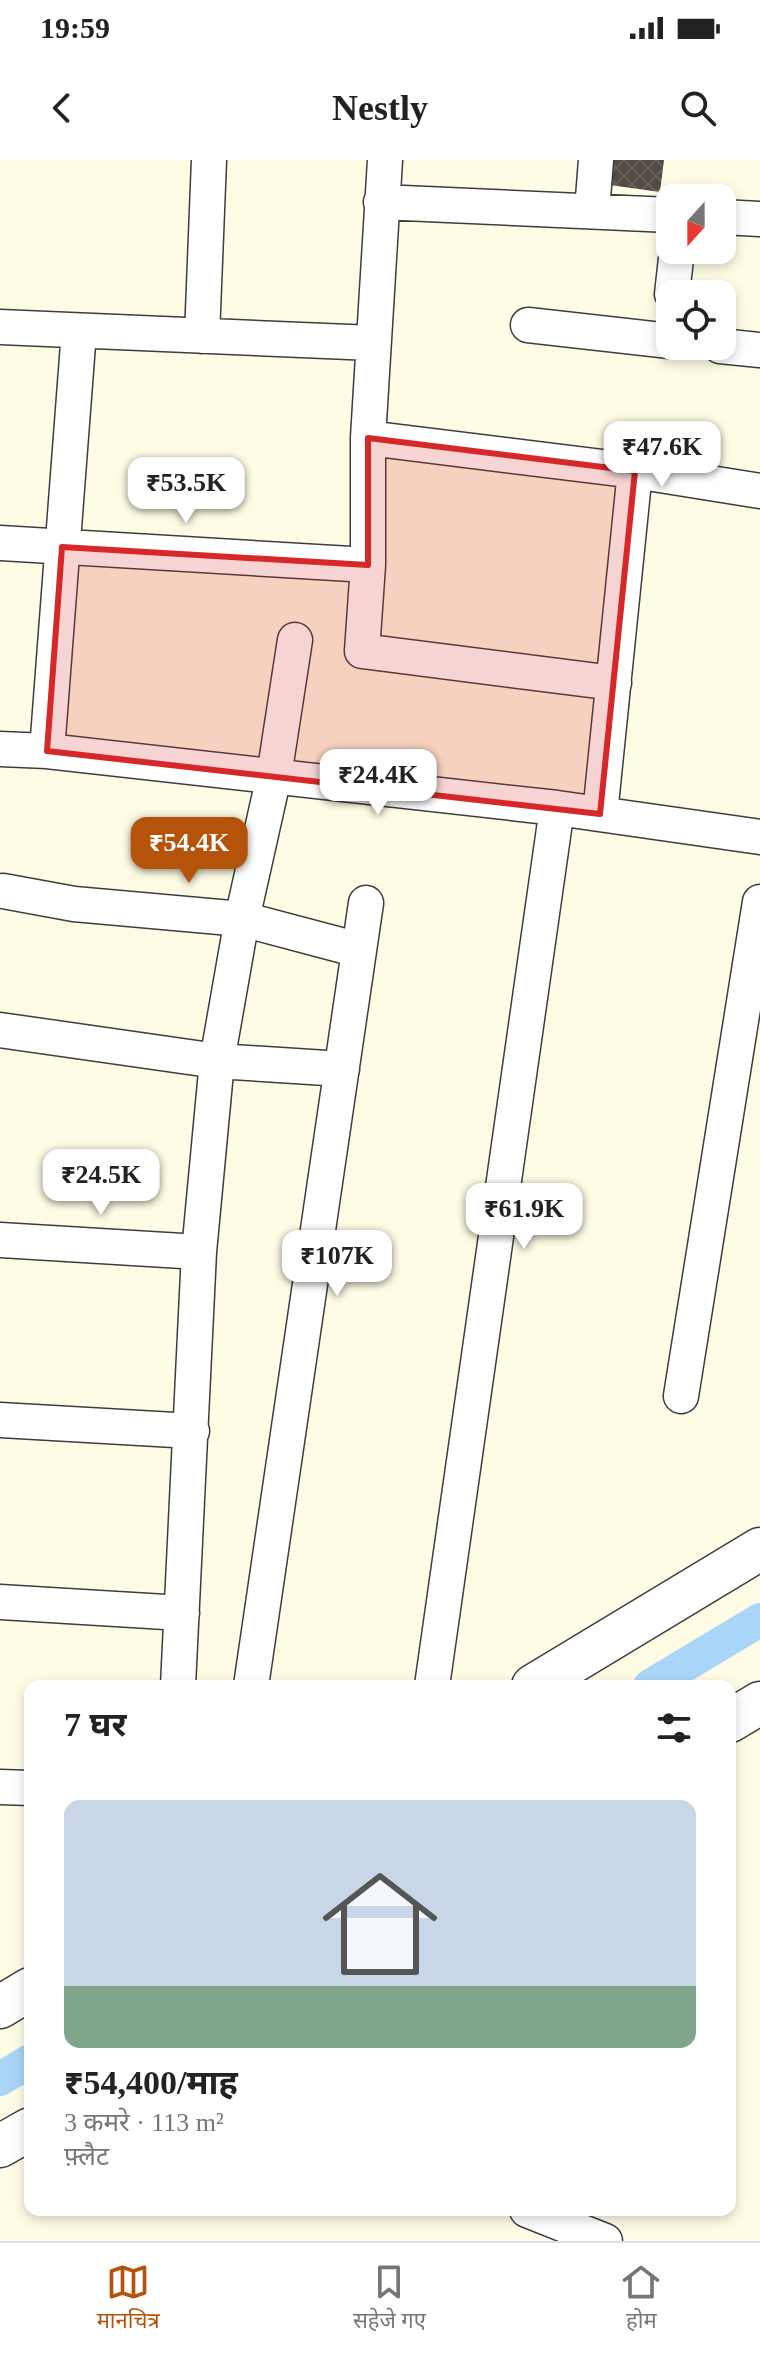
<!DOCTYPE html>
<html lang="hi">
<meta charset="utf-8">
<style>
:root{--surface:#fff;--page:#f6f6f6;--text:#222;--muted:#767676;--line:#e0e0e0;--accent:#b45309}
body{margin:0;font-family:"Times New Roman","Noto Sans Devanagari",serif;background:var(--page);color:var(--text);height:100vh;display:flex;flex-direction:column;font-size:30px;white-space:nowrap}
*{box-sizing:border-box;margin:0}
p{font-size:26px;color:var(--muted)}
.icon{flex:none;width:44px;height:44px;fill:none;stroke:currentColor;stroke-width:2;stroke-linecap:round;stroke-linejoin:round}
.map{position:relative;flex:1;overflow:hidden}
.details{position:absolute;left:24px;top:1520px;width:712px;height:536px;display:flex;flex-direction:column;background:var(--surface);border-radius:16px;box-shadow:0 4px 12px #0003}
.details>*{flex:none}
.needle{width:52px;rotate:201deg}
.buttons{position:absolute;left:656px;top:24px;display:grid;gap:16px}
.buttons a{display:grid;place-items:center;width:80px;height:80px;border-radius:16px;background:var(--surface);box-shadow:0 4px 12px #0003;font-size:40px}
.price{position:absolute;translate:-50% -68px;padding:0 18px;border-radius:16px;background:#fff;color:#222;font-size:26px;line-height:52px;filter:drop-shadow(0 2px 4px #0008)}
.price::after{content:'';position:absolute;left:50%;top:48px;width:24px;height:18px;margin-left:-12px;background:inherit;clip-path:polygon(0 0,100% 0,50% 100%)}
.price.current{background:var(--accent);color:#fff}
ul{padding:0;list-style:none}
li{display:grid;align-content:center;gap:16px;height:424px;padding:0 40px}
li span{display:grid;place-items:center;height:248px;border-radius:16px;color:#555}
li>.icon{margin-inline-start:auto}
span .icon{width:144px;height:144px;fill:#fffc;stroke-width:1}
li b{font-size:34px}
h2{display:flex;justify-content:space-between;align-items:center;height:96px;padding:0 40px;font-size:34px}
.status{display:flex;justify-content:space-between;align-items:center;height:56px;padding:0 40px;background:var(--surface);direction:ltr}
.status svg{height:22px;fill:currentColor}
header{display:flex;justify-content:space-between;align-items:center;height:104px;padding:0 40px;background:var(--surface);font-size:36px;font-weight:600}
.tab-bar{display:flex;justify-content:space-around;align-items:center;height:112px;border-top:2px solid var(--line);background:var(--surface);font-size:22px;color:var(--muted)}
.tab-bar a{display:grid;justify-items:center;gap:4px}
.tab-bar .current{color:var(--accent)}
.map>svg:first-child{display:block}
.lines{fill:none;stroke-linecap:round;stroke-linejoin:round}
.canal{stroke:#a9d5f8;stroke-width:34}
.building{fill:url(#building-cross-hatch)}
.minor-casing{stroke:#3d3d3d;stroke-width:37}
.tertiary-casing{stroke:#3d3d3d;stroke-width:45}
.minor{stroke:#fff;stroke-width:34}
.tertiary{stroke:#fff;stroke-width:42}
.marked{fill:#d62828;fill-opacity:0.2;stroke:#d62828;stroke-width:6;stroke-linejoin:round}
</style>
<div class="status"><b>19:59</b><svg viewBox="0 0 49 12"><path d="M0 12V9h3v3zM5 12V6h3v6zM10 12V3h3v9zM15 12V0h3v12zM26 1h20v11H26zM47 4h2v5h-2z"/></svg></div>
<header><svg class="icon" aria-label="back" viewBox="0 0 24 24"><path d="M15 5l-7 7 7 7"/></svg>Nestly<svg class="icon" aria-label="search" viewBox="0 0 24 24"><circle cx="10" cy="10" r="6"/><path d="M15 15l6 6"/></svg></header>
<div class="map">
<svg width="760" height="2081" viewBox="0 0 760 2081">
<defs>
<pattern id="building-cross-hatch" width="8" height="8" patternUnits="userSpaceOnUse" patternTransform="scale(2)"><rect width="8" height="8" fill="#524b46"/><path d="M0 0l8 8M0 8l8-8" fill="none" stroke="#66605c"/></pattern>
</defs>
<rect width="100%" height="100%" fill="#fffce6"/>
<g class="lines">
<!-- canal -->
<path class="canal" d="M 650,1526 L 760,1460
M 0,1919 L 30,1901"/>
</g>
<!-- building -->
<path class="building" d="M 605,0 L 664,0 L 660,32 L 602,24 Z"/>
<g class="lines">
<!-- minor casing -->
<g class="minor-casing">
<path id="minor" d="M 385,0 L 368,278 L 368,405 L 362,491 L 614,523
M 381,42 L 670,55
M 592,51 L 596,0
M 722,57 L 760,59
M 672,134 L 677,90
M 528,165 L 670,181
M 0,167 L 373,183
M 202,176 L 209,0
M 720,186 L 760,190
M 368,278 L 635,311 L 600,654
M 635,311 L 760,331
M 0,383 L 368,405
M 0,589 L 47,591 L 557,648 L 760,677
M 47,591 L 79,171
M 3,731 L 74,744 L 242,759 L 359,790
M 0,870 L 217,901 L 342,909
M 0,1080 L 199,1092
M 681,1236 L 760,742
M 0,1260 L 192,1271
M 0,1442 L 182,1453
M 178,1526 L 199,1092 L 217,901 L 242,759 L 274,616 L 295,480
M 251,1526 L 366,743
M 432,1526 L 557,648
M 0,1627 L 30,1628
M 527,2050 L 605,2081"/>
</g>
<!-- tertiary casing -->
<g class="tertiary-casing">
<path id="tertiary" d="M 533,1526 L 760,1389
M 730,1561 L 760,1543
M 0,1847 L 30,1829
M 0,1986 L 30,1969"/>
</g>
<!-- minor -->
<use href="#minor" class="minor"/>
<!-- tertiary -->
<use href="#tertiary" class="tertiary"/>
</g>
<!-- marked area -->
<path class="marked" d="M 368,278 L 635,311 L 600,654 L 47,591 L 62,387 L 368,405 Z"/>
</svg>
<div class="buttons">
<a><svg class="needle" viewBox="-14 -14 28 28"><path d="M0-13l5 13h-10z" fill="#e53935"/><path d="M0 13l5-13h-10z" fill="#767676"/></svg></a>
<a><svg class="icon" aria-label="locate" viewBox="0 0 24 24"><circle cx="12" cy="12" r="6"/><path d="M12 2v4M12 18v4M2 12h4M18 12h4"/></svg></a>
</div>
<b class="price" style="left:662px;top:329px">₹47.6K</b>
<b class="price" style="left:186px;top:365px">₹53.5K</b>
<b class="price" style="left:378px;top:657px">₹24.4K</b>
<b class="price current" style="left:189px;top:725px">₹54.4K</b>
<b class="price" style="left:101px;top:1057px">₹24.5K</b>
<b class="price" style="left:524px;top:1091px">₹61.9K</b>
<b class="price" style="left:337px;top:1138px">₹107K</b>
<section class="details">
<h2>7 घर<svg class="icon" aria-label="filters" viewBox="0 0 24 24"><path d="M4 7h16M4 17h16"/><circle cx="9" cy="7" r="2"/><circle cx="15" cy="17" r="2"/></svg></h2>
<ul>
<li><span style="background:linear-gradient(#c9d6e8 75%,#7fa58c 0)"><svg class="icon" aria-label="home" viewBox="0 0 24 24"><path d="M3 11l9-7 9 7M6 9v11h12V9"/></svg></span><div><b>₹54,400/माह</b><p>3 कमरे · 113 m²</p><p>फ़्लैट</p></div></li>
</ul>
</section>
</div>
<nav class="tab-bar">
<a class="current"><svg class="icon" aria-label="map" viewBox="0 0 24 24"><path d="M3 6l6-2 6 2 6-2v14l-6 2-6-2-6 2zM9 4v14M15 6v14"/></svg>मानचित्र</a>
<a><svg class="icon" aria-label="saved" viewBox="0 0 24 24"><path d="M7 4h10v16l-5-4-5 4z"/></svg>सहेजे गए</a>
<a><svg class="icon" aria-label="home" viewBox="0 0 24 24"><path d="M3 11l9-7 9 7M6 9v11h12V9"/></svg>होम</a>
</nav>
